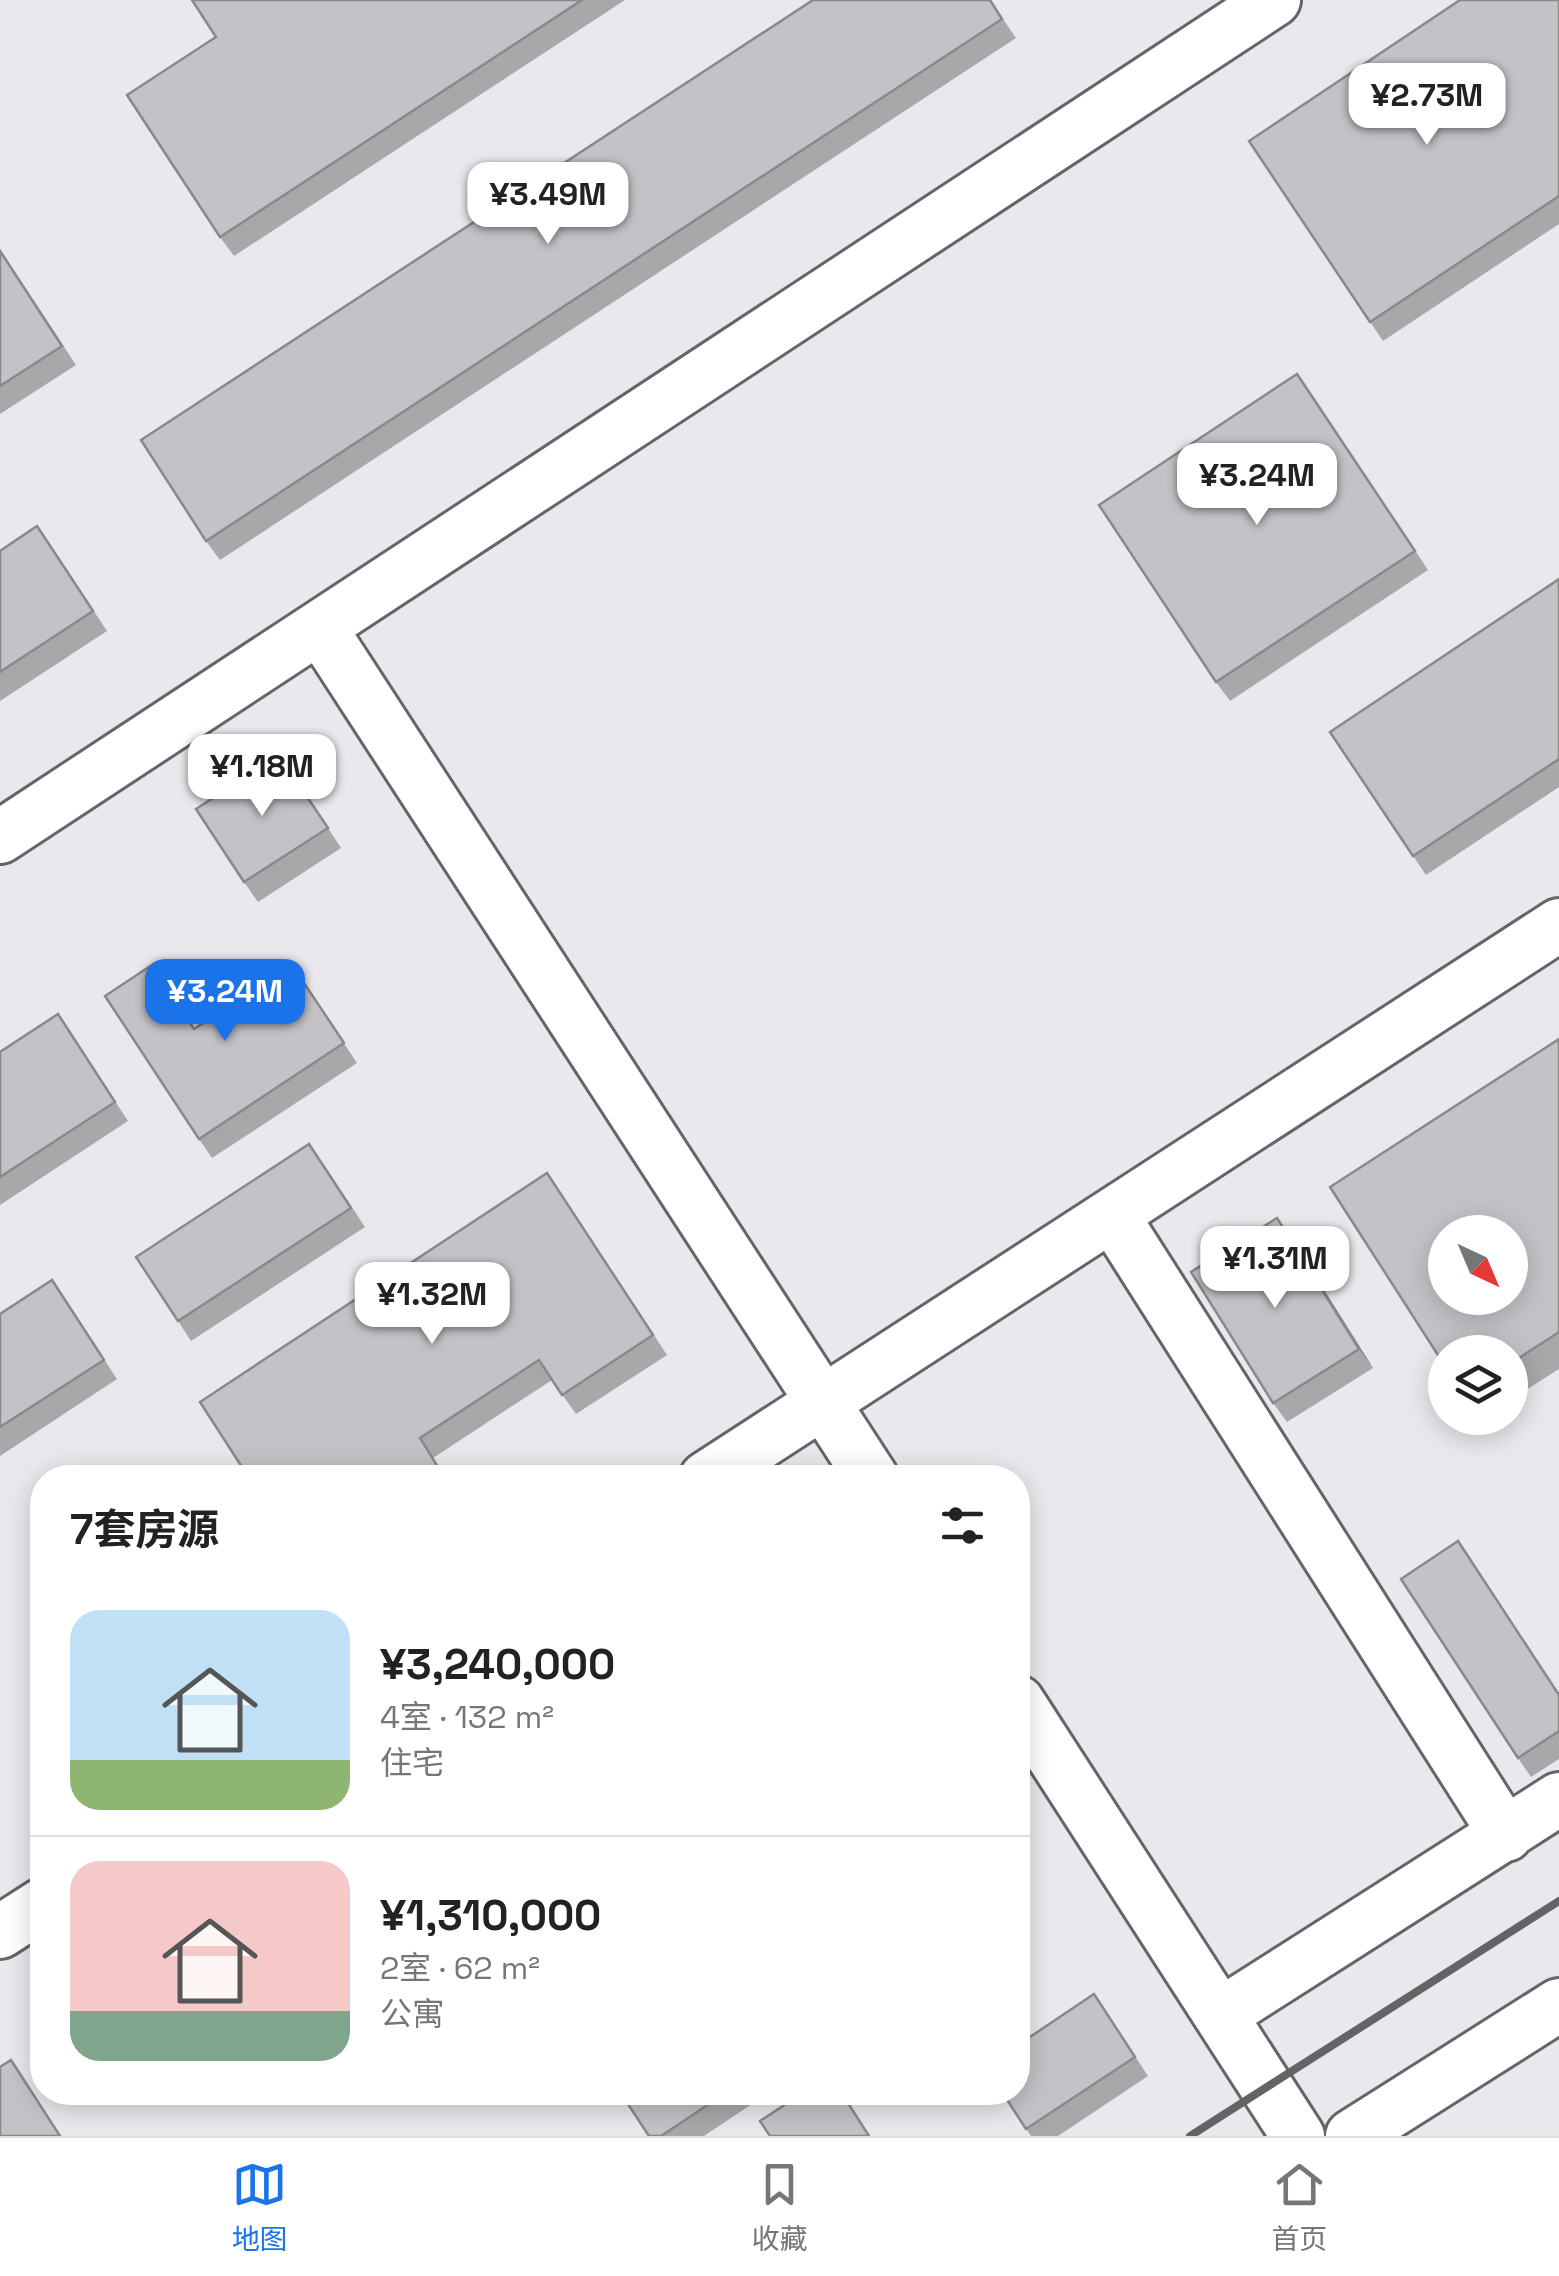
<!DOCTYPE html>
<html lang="zh">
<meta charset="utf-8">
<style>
:root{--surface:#fff;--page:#f2f2f2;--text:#222;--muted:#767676;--line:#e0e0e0;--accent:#1a73e8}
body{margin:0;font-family:"Space Grotesk","Noto Sans SC",sans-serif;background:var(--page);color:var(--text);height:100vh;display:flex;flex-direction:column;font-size:38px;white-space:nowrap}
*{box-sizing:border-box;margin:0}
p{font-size:32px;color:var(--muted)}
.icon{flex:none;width:55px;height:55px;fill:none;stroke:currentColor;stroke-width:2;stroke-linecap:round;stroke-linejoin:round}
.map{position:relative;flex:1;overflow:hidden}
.sheet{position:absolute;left:30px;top:1465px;width:1000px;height:640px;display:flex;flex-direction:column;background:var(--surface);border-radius:40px;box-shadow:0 5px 25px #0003}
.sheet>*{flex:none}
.needle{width:65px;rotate:136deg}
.buttons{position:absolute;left:1428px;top:1215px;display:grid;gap:20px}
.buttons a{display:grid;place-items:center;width:100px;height:100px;border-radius:50%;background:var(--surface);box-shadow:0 5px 25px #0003;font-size:50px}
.price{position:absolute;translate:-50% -85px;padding:0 22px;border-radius:20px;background:#fff;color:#222;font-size:32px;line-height:65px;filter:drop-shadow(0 2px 5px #0008)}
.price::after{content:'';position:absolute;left:50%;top:60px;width:30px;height:22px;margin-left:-15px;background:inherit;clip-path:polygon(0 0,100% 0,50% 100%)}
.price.selected{background:var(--accent);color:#fff}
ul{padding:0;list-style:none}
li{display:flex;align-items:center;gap:30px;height:250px;padding:0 40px}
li+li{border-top:2px solid var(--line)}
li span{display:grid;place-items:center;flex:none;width:280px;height:200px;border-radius:30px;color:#555}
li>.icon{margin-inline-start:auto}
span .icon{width:120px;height:120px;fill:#fffc;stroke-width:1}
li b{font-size:42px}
h2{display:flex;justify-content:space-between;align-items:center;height:120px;padding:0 40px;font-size:42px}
.tab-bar{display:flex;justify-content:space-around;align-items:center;height:140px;border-top:2px solid var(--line);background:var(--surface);font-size:28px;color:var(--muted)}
.tab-bar a{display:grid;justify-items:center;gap:5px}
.tab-bar .selected{color:var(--accent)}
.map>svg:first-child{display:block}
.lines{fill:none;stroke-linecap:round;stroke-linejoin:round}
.minor-casing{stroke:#666468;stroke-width:58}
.minor{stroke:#fff;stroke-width:52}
.rail{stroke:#646365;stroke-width:8}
.wall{fill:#a9a7aa}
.shaded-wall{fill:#89888b}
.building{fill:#c4c2c6;stroke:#89888b;stroke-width:2.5;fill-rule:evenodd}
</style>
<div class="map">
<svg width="1559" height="2136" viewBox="0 0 1559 2136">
<rect width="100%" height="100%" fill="#eae8ec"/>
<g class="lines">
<!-- minor casing -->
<g class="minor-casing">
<path id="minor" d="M 320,628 L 872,1478
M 0,837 L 1274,0
M 1112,1215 L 1506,1835
M 706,1478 L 1559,925
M 1018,1702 L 1298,2136
M 0,1932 L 42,1905
M 1220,2015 L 1559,1799
M 1352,2136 L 1559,2005"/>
</g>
<!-- minor -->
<use href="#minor" class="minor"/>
<!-- rail -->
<path class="rail" d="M 1190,2136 L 1559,1901"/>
</g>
<!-- wall -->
<path class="wall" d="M 192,0 L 625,0 L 234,256 L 220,237 L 216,37 Z
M 813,0 L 990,0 L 1016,38 L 220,560 L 206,541 Z
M 1559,0 L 1559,224 L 1383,341 L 1249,141 Z
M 0,249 L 76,365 L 0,414 Z
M 1311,393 L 1428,570 L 1230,701 L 1216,682 Z
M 51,546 L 107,631 L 0,701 L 0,551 Z
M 1559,579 L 1559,787 L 1426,875 L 1330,732 Z
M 293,774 L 341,848 L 258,902 L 244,882 Z
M 152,965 L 194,1028 L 292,965 L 357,1063 L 212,1158 L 199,1139 Z
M 58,1014 L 128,1121 L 0,1205 L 0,1052 Z
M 1559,1039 L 1559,1369 L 1510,1400 L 1510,1352 Z
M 323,1163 L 365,1227 L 191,1341 L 178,1321 Z
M 561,1193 L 667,1355 L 576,1414 L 552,1380 L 433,1458 L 446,1478 L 249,1478 Z
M 1291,1237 L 1373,1368 L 1287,1422 L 1273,1403 Z
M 65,1300 L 117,1379 L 0,1456 L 0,1314 Z
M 1559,1694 L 1559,1759 L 1531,1777 L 1518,1758 Z
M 1107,2014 L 1148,2076 L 1058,2136 L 1031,2136 L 1002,2092 Z
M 620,2092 L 770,2092 L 704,2136 L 649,2136 Z"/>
<!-- shaded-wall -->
<path class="shaded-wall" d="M 1277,1218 L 1291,1237 L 1373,1368 L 1359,1349 Z"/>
<!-- building -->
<path class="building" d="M 192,0 L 582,0 L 220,237 L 127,95 L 216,37 Z
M 813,0 L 990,0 L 1002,19 L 206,541 L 141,440 Z
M 1460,0 L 1559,0 L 1559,196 L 1370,322 L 1249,141 Z
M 0,251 L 62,346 L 0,386 Z
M 1297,374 L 1415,551 L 1216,682 L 1099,505 Z
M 37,526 L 93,611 L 0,672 L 0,551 Z
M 1559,579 L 1559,759 L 1413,856 L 1330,732 Z
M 279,755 L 328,828 L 244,882 L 196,809 Z
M 152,965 L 194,1029 L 292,965 L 344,1043 L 199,1139 L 105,996 Z
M 58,1014 L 115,1102 L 0,1177 L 0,1052 Z
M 1559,1039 L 1559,1332 L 1510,1364 L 1510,1352 L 1445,1352 L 1445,1366 L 1330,1187 ZM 1445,1232 L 1510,1232 L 1510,1298 L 1445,1298 Z
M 309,1144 L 351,1208 L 178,1321 L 136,1257 Z
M 547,1173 L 653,1335 L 562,1395 L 539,1360 L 420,1438 L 441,1472 L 432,1478 L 249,1478 L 200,1402 Z
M 1277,1218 L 1359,1349 L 1273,1403 L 1191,1272 Z
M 52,1280 L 104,1360 L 0,1427 L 0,1314 Z
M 1458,1541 L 1559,1695 L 1559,1731 L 1518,1758 L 1401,1579 Z
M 1094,1994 L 1135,2057 L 1026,2129 L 1002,2092 L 1018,2092 L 1018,2045 Z
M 11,2060 L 60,2136 L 0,2136 L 0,2067 Z
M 620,2092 L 727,2092 L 661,2136 L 649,2136 Z
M 804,2092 L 841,2092 L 869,2136 L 770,2136 L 760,2121 Z"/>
</svg>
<div class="buttons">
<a><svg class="needle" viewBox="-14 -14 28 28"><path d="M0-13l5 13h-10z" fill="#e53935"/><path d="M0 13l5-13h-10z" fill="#767676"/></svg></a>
<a><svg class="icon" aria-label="layers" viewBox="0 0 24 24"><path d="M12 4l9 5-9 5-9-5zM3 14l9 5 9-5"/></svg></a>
</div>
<b class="price" style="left:1427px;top:148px">¥2.73M</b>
<b class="price" style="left:548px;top:247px">¥3.49M</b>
<b class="price" style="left:1257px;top:528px">¥3.24M</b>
<b class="price" style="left:262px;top:819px">¥1.18M</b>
<b class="price selected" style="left:225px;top:1044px">¥3.24M</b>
<b class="price" style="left:1275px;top:1311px">¥1.31M</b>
<b class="price" style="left:432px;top:1347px">¥1.32M</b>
<section class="sheet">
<h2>7套房源<svg class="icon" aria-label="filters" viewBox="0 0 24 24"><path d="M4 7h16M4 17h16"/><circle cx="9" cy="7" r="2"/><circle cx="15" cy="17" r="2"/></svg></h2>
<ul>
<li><span style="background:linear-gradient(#bfe0f5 75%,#8fb573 0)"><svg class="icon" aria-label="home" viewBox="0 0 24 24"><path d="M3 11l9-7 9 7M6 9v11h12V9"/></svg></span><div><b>¥3,240,000</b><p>4室 · 132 m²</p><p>住宅</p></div></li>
<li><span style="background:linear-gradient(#f6c9c9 75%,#7fa58c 0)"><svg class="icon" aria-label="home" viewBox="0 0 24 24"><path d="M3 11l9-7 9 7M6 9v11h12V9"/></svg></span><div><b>¥1,310,000</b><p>2室 · 62 m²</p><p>公寓</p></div></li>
</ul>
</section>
</div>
<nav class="tab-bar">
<a class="selected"><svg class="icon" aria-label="map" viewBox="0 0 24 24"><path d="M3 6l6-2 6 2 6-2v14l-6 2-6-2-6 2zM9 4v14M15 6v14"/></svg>地图</a>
<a><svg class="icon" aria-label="saved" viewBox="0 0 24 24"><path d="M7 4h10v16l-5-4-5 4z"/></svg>收藏</a>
<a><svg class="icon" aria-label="home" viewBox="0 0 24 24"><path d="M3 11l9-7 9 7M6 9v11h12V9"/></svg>首页</a>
</nav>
